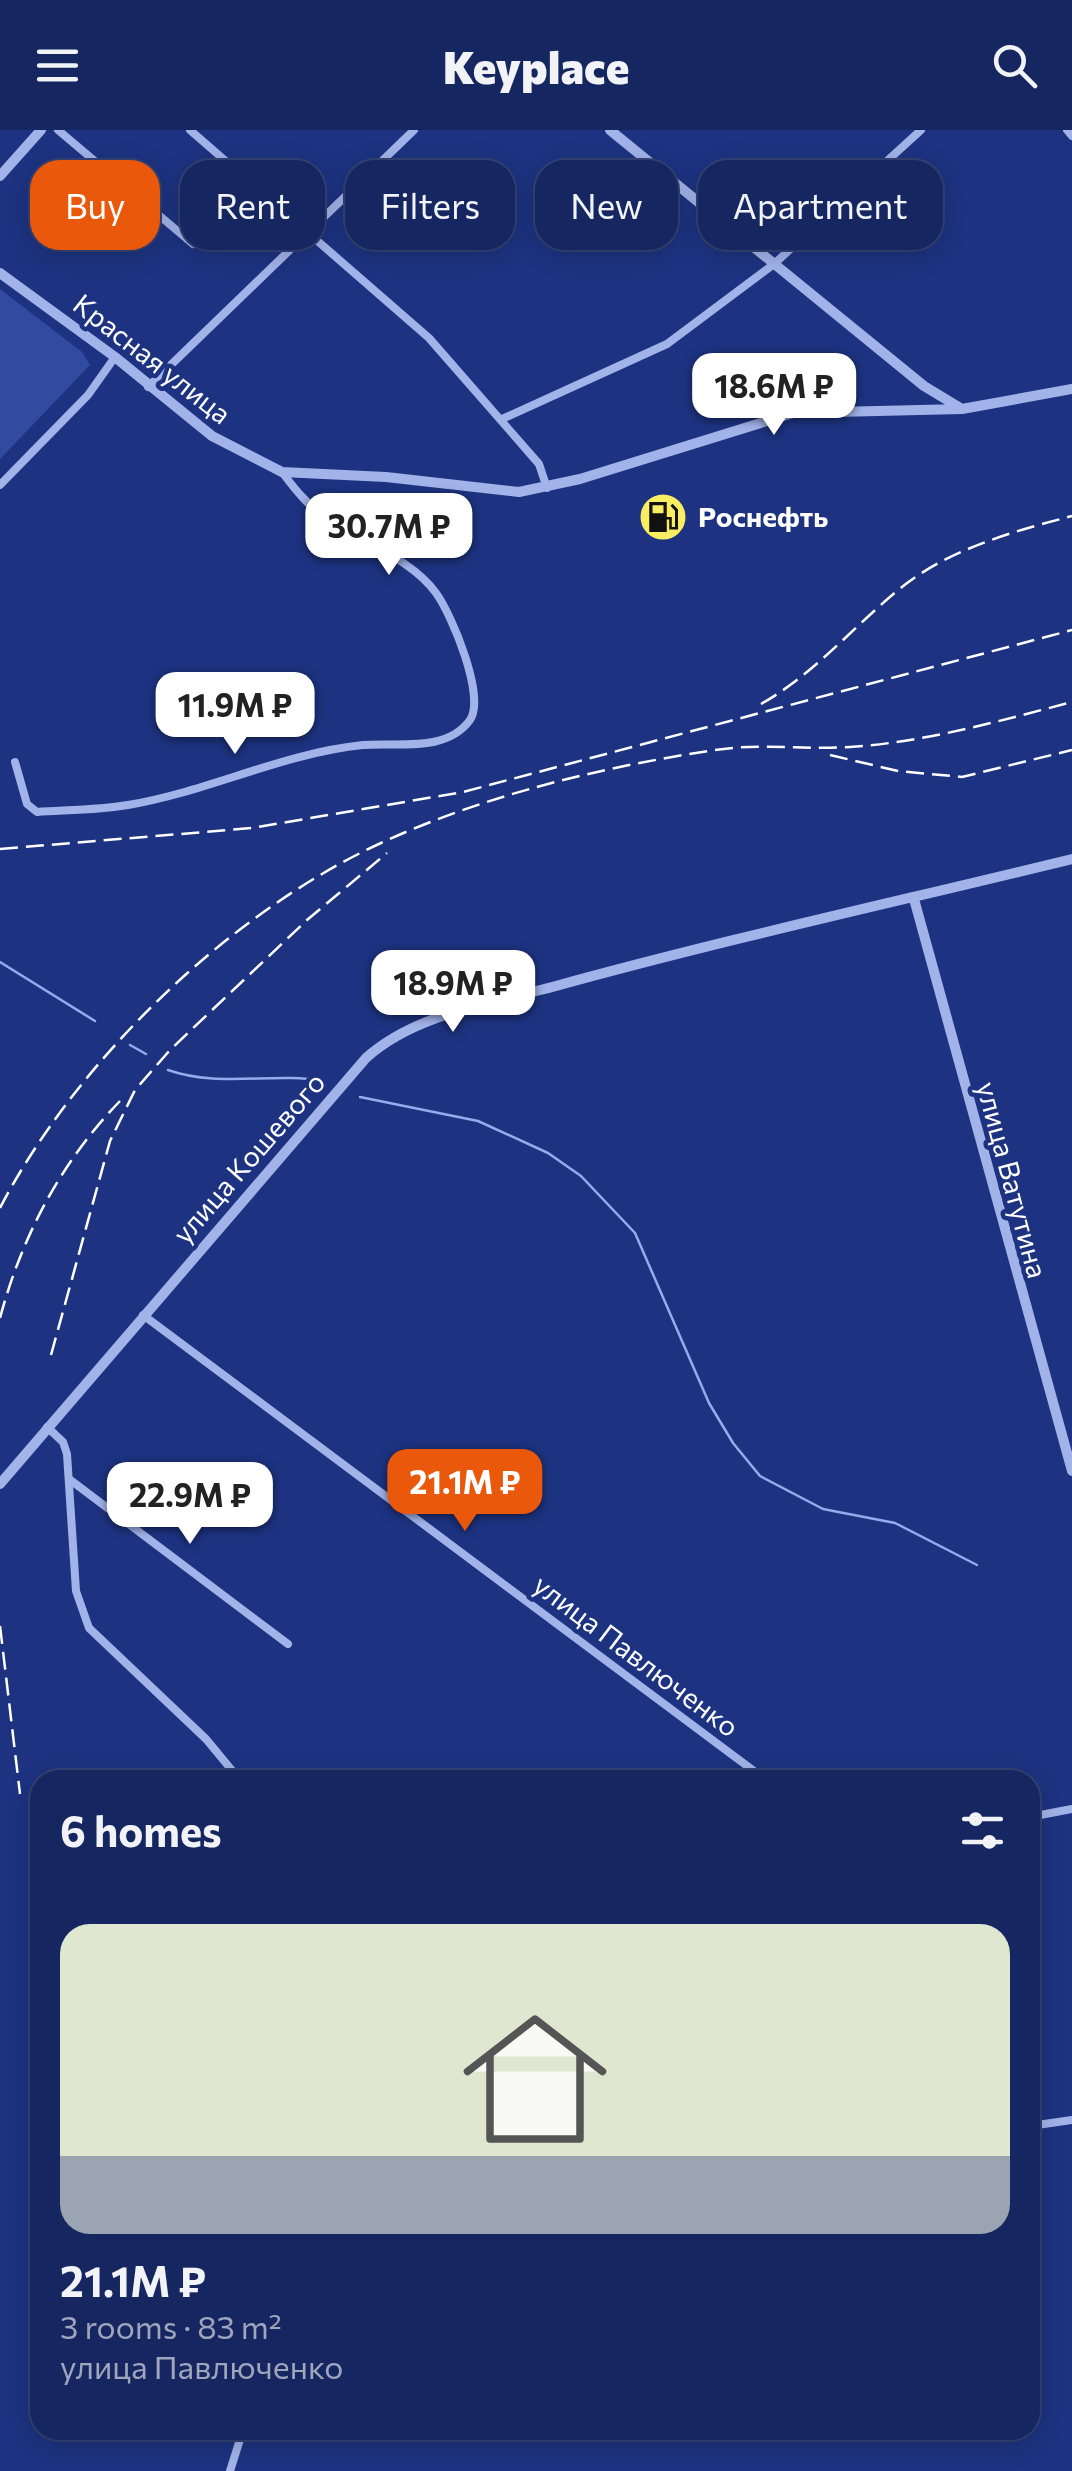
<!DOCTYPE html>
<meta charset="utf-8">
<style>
:root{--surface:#162661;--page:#23326a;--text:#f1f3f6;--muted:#9ea5bd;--line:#354376;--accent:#ea580c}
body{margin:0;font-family:Commissioner,sans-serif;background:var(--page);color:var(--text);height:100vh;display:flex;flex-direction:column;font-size:38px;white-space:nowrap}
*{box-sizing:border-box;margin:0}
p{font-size:32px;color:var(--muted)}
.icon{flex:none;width:55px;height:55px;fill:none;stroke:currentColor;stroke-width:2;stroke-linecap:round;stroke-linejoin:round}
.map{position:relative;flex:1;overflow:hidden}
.details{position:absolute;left:30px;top:1640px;width:1010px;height:670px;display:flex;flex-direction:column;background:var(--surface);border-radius:30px;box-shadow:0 5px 25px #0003,0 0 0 2px var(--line)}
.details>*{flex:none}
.hud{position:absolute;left:30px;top:30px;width:1012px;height:90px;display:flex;gap:20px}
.price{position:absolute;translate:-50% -85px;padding:0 22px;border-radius:20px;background:#fff;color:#222;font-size:32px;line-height:65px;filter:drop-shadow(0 2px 5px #0008)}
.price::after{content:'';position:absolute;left:50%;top:60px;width:30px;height:22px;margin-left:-15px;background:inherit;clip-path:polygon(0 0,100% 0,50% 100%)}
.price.active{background:var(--accent);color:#fff}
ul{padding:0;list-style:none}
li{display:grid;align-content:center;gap:20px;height:530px;padding:0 30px}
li+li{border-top:2px solid var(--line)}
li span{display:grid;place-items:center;height:310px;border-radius:30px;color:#555}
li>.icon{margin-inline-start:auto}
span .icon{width:180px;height:180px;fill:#fffc;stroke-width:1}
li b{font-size:42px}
h2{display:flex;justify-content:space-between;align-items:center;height:120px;padding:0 30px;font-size:42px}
.pill{padding:0 35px;border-radius:30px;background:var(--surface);box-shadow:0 5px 25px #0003,0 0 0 2px var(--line);font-size:35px;line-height:90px}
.pill.active{background:var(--accent);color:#fff}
header{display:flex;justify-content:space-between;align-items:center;height:130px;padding:0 30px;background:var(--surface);font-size:45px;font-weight:800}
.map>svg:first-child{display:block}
.green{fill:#314ba0}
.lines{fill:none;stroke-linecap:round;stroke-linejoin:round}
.stream{stroke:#95abeb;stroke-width:2.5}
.minor{stroke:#a2b3e9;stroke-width:8}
.tertiary{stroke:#a2b3e9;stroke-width:10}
.rail{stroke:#fff;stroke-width:2.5;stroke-dasharray:18 8;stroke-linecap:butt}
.labels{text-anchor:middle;stroke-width:9;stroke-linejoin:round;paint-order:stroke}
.street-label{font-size:28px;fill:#fff;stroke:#1d3381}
.poi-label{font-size:28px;font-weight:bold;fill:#fff;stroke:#1d3381;text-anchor:start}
</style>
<header><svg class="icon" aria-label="menu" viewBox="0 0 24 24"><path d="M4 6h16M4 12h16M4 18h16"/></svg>Keyplace<svg class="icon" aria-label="search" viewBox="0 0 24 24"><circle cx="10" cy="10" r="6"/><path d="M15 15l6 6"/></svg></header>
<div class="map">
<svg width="1072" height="2341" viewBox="0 0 1072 2341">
<rect width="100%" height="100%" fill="#1d3381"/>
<!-- green -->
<path class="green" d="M 0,159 L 82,222 L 90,235 L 0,329 Z"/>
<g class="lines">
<!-- stream -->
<path class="stream" d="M 0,832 L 95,891
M 130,915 L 146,924
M 168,940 C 219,958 272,942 324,951
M 360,967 L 478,991 L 548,1023 L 581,1046 L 635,1103 L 709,1273 L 733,1313 L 760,1346 L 823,1379 L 895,1393 L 977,1435"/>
<!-- minor -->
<path class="minor" d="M 58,0 L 193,114
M 190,0 L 429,208 L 539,334 L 547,358
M 1067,0 L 1072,6
M 148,257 L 414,0
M 502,289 L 667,214 L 774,134 L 921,0
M 0,355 L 88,265 L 115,227
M 15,632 L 27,674 L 37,682 C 67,680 98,680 128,675 C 207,662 283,623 363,615 C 398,612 446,623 470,590 C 486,567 452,485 436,463 C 411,429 364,413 330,390 C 310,378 296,361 282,342
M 143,1185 L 766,1650
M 47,1297 L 63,1312 L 67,1324 L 76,1461 L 89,1498 L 206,1609 L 240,1650
M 69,1349 L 288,1514
M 1030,1687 L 1072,1679
M 1030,1996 L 1072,1990
M 230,2341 L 243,2300"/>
<!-- tertiary -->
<path class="tertiary" d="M 610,0 L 924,256 L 962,279
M 0,46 L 41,0
M 0,143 L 115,227 L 212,306 L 282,342 L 386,347 L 519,362 L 580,349 L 793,283 L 962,279 L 1072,259
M 914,769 L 1072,1341
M 0,1354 L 366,928 C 416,883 493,873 556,856 C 727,809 900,771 1072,729"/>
<!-- rail -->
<path class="rail" d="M 761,574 C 814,544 850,500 897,461 C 946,420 1011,402 1072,386
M 830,625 L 898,641 L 962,647 L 1072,620
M 0,719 L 252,698 L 463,662 L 1072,500
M 0,1078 C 77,930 229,783 381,713 C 485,665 602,637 715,620 C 760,613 805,620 850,617 C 926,612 999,591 1072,572
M 0,1188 C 22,1106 61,1032 120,971
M 51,1225 L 110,1011 L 135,960 L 170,920 L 307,790 L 387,723
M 0,1496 L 20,1664"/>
</g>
<!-- icons -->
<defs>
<g id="fuel-disc" transform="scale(2.5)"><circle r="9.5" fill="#f9ee61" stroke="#1d3381"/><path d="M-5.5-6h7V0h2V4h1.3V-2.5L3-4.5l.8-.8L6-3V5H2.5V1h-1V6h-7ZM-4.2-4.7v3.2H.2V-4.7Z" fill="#111"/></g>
</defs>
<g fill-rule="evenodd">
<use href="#fuel-disc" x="663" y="387"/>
</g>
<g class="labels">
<!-- street labels -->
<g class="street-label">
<text transform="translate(152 229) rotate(38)" y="10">Красная улица</text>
<text transform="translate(249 1028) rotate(-49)" y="10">улица Кошевого</text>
<text transform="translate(1012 1050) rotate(75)" y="10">улица Ватутина</text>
<text transform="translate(636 1526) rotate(37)" y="10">улица Павлюченко</text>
</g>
<!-- poi labels -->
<g class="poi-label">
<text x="698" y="397">Роснефть</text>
</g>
</g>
</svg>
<b class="price" style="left:774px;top:308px">18.6M ₽</b>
<b class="price" style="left:389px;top:448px">30.7M ₽</b>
<b class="price" style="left:235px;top:627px">11.9M ₽</b>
<b class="price" style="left:453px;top:905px">18.9M ₽</b>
<b class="price active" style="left:465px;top:1404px">21.1M ₽</b>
<b class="price" style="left:190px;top:1417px">22.9M ₽</b>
<div class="hud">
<a class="pill active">Buy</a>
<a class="pill">Rent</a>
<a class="pill">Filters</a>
<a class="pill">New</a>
<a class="pill">Apartment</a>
</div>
<section class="details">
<h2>6 homes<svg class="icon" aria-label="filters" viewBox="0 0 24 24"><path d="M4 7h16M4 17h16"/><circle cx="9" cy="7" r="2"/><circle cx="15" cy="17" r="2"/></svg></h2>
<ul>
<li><span style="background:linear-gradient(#dfe7d0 75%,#9aa5b1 0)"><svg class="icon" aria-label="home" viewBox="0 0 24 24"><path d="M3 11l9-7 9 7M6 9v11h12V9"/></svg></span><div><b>21.1M ₽</b><p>3 rooms · 83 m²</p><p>улица Павлюченко</p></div></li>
</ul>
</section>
</div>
